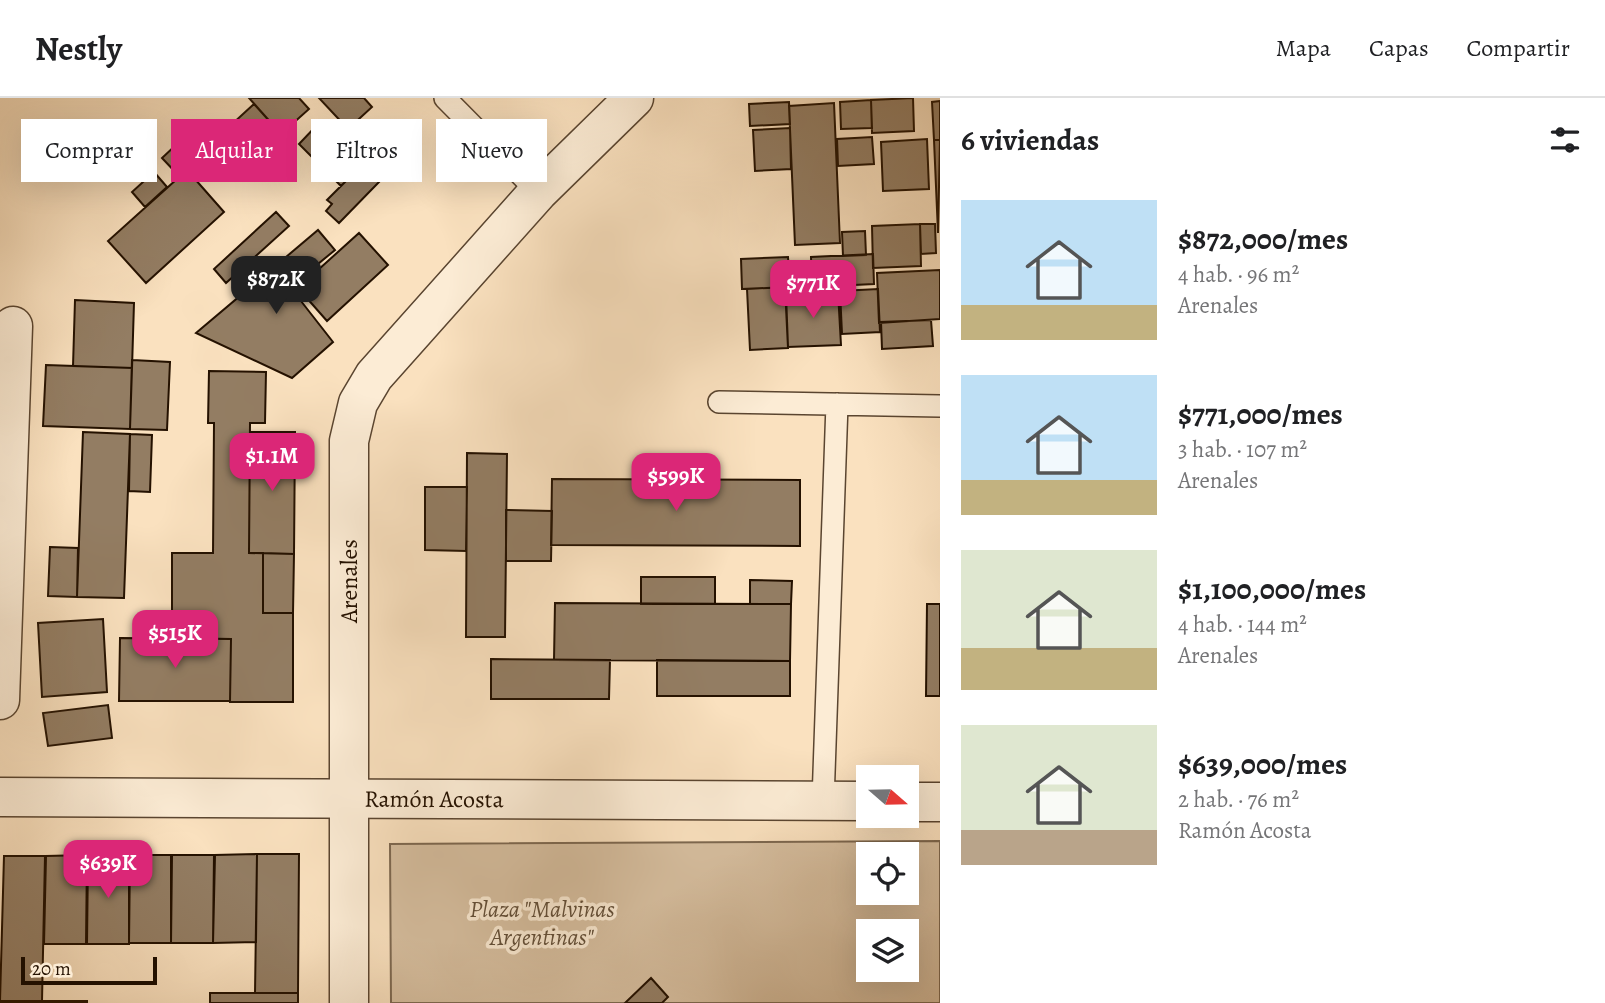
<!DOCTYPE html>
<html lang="es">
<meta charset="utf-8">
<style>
:root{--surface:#fff;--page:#f2f2f2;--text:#202124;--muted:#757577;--line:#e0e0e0;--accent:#db2777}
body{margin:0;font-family:Alegreya,serif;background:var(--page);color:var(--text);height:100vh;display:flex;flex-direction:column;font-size:26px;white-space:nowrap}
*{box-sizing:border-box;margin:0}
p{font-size:23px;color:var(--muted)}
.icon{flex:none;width:38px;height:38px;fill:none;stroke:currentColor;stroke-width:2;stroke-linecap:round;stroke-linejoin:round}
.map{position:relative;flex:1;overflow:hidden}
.side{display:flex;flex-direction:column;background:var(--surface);width:665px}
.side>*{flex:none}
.guide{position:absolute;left:21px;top:21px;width:665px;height:63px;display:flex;gap:14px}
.needle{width:46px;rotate:110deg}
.controls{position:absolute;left:856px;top:667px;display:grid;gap:14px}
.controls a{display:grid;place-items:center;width:63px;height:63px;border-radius:0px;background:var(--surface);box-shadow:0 7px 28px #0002;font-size:35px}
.scale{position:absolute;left:21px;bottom:18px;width:136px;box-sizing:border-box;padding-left:7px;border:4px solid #241100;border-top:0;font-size:19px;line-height:24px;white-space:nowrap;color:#241100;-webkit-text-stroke:5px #fcecd5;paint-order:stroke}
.price{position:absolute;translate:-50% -60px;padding:0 16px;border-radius:14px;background:var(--accent);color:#fff;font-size:23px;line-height:46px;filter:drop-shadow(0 2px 4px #0008)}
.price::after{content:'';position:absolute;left:50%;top:42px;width:21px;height:16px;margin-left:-10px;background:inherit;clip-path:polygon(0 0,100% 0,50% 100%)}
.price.current{background:#222;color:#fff}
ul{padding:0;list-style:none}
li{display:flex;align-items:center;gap:21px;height:175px;padding:0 21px}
li span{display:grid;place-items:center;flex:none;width:196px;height:140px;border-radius:0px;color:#555}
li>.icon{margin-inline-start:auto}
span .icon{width:84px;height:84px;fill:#fffc;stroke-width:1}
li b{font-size:30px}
h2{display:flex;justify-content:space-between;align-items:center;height:84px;padding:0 21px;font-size:30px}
.tag{padding:0 24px;border-radius:0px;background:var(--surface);box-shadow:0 7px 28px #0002;font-size:24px;line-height:63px}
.tag.current{background:var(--accent);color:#fff}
header{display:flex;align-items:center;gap:42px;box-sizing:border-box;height:98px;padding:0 35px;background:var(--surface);border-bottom:2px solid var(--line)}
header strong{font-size:33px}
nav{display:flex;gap:38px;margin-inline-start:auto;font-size:24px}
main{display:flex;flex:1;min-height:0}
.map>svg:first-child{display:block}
.green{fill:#d6be9f;stroke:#7d6850;stroke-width:2;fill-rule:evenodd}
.building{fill:#937d63;stroke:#241100;stroke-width:2}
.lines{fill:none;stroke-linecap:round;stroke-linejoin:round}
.service-casing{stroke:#5a4530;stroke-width:24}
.minor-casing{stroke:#5a4530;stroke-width:41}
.service{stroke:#fcecd5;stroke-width:21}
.minor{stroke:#fcecd5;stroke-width:38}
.labels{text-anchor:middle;stroke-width:7;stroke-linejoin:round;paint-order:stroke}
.street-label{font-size:24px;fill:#241100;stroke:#fcecd5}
.park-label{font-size:24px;font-style:italic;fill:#624e38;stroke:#fcecd5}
</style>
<header>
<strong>Nestly</strong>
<nav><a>Mapa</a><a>Capas</a><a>Compartir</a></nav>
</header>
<main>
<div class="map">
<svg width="940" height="905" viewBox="0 0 940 905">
<rect width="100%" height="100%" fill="#fae1bf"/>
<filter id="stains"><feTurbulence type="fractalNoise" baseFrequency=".00286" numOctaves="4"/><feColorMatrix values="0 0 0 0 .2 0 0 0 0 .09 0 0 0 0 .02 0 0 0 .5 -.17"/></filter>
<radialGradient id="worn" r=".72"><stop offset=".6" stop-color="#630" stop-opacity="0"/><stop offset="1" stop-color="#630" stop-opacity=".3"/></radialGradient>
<!-- green -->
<path class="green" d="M 940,743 L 940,905 L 391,905 L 390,746 ZM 868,756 L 906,756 L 906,794 L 868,794 ZM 868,833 L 906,833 L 906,872 L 868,872 Z"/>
<!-- building -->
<path class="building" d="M 249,0 L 299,0 L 309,11 L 281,36 Z
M 319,0 L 364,0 L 372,9 L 348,31 Z
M 913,0 L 914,33 L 872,35 L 871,2 Z
M 871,2 L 872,30 L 841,31 L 840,4 Z
M 940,3 L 940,42 L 934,42 L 932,4 Z
M 789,4 L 790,26 L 750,28 L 749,6 Z
M 834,5 L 840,145 L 795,147 L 789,8 Z
M 254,6 L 281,36 L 258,57 L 231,27 Z
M 227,23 L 258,57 L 236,78 L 205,44 Z
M 320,24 L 342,45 L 320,67 L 299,46 Z
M 790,30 L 791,71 L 755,73 L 753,32 Z
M 193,31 L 211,50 L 179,78 L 162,60 Z
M 872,39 L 874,66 L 838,68 L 837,41 Z
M 927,41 L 929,91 L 883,93 L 881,44 Z
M 934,42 L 940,42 L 938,135 Z
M 342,45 L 363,66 L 341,88 L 320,67 Z
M 363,66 L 380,83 L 339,125 L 326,113 L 332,106 L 327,102 Z
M 187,72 L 224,114 L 146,185 L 108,143 Z
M 154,74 L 167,89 L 145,109 L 132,94 Z
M 276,114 L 289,128 L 226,185 L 214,171 Z
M 920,126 L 921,168 L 873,170 L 872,128 Z
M 920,126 L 935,126 L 936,155 L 921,156 Z
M 318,132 L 335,152 L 290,189 L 333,244 L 292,280 L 196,235 Z
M 865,133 L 866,157 L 843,158 L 842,134 Z
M 359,135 L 388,167 L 327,223 L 298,190 Z
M 873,156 L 874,186 L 812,189 L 811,159 Z
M 788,159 L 790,189 L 742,191 L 741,161 Z
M 940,172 L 940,221 L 879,225 L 877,175 Z
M 785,189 L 788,250 L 750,252 L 747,191 Z
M 878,191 L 880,234 L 842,236 L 840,193 Z
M 838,194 L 841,247 L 788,249 L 786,196 Z
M 75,202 L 134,205 L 132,270 L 73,268 Z
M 931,222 L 933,248 L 882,251 L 881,224 Z
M 132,262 L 170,264 L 167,332 L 130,331 Z
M 46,267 L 132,270 L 130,331 L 43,328 Z
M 209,273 L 266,274 L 265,325 L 250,325 L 249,455 L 263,455 L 263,515 L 293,515 L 293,604 L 230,604 L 231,541 L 172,540 L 172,455 L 213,455 L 214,325 L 208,325 Z
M 83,334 L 130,336 L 124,500 L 77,499 Z
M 250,334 L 295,334 L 294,456 L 249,455 Z
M 130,336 L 152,337 L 150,394 L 129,393 Z
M 467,355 L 507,356 L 505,539 L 466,539 Z
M 552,381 L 800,382 L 800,448 L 551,447 Z
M 425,389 L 467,389 L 466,453 L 425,452 Z
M 506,412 L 552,413 L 551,463 L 506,463 Z
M 50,449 L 78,450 L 77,499 L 48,498 Z
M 263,455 L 294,456 L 293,515 L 263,515 Z
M 641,479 L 715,479 L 715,506 L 641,506 Z
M 750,482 L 792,483 L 791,506 L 750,506 Z
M 555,505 L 791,506 L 790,563 L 554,562 Z
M 927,506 L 940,506 L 940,598 L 926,598 Z
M 103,521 L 107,594 L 42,599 L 38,525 Z
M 120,540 L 231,541 L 230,603 L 119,603 Z
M 491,561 L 610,562 L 609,601 L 491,601 Z
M 657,562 L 790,563 L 790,598 L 657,598 Z
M 108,607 L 112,640 L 48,648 L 43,615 Z
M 257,756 L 256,844 L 213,845 L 215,757 Z
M 257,756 L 299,756 L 298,895 L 255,895 Z
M 87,757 L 86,846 L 44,846 L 46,758 Z
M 130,757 L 171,757 L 171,845 L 129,845 Z
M 172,757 L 214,757 L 213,845 L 171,845 Z
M 4,758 L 45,758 L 42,903 L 0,903 Z
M 88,758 L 129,758 L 129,846 L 87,846 Z
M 651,880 L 668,899 L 662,905 L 625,905 Z
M 210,895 L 298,895 L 298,905 L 210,905 Z
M 0,903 L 87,903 L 87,905 L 0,905 Z"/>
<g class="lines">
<!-- service casing -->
<g class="service-casing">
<path id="service" d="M 445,0 L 538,94
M 719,304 L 940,308
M 823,703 L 837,306"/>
</g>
<!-- minor casing -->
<g class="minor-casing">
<g id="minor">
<path d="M 0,602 L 13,228"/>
<path id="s1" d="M 0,699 L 868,703"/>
<path d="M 906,704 L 940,704"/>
<path d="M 349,905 L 349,343 L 358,305 L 374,278 L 538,94 L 634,0"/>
</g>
</g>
<!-- service -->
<use href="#service" class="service"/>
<!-- minor -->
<use href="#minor" class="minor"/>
</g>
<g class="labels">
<!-- street labels -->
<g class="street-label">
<text transform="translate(349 483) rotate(-90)" y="8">Arenales</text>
<text dy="8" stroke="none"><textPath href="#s1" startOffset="434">Ramón Acosta</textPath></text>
</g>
<!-- park labels -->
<g class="park-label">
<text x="542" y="819">Plaza "Malvinas<tspan x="542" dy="28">Argentinas"</tspan></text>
</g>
</g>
<rect width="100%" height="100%" filter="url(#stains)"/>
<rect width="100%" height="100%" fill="url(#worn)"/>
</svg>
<div class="controls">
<a><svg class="needle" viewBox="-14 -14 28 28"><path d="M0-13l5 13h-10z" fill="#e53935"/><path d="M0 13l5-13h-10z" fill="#757577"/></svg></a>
<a><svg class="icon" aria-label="locate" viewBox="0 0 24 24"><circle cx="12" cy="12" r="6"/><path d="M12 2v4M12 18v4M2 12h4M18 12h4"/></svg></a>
<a><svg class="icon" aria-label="layers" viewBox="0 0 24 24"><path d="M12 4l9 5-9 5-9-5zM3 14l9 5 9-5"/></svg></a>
</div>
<div class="scale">20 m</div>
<b class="price current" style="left:276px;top:218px">$872K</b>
<b class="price" style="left:813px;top:222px">$771K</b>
<b class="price" style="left:272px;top:395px">$1.1M</b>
<b class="price" style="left:676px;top:415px">$599K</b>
<b class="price" style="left:175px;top:572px">$515K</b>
<b class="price" style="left:108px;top:802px">$639K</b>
<div class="guide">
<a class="tag">Comprar</a>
<a class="tag current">Alquilar</a>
<a class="tag">Filtros</a>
<a class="tag">Nuevo</a>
</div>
</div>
<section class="side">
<h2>6 viviendas<svg class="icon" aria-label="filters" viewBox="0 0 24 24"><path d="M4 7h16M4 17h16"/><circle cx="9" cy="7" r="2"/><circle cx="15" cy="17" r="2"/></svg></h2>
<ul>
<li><span style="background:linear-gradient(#bfe0f5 75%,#c2b280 0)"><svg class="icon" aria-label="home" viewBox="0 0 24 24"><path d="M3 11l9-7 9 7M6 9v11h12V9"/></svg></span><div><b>$872,000/mes</b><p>4 hab. · 96 m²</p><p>Arenales</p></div></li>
<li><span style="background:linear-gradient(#bfe0f5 75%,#c2b280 0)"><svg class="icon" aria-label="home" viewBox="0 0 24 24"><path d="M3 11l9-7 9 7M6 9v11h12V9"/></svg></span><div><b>$771,000/mes</b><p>3 hab. · 107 m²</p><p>Arenales</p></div></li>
<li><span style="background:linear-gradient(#dfe7d0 70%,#c2b280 0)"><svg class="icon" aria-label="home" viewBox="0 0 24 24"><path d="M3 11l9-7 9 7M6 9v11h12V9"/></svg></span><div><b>$1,100,000/mes</b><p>4 hab. · 144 m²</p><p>Arenales</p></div></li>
<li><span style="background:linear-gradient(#dfe7d0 75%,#b9a48a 0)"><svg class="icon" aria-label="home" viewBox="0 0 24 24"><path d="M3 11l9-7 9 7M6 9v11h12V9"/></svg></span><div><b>$639,000/mes</b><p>2 hab. · 76 m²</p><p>Ramón Acosta</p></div></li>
</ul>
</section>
</main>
